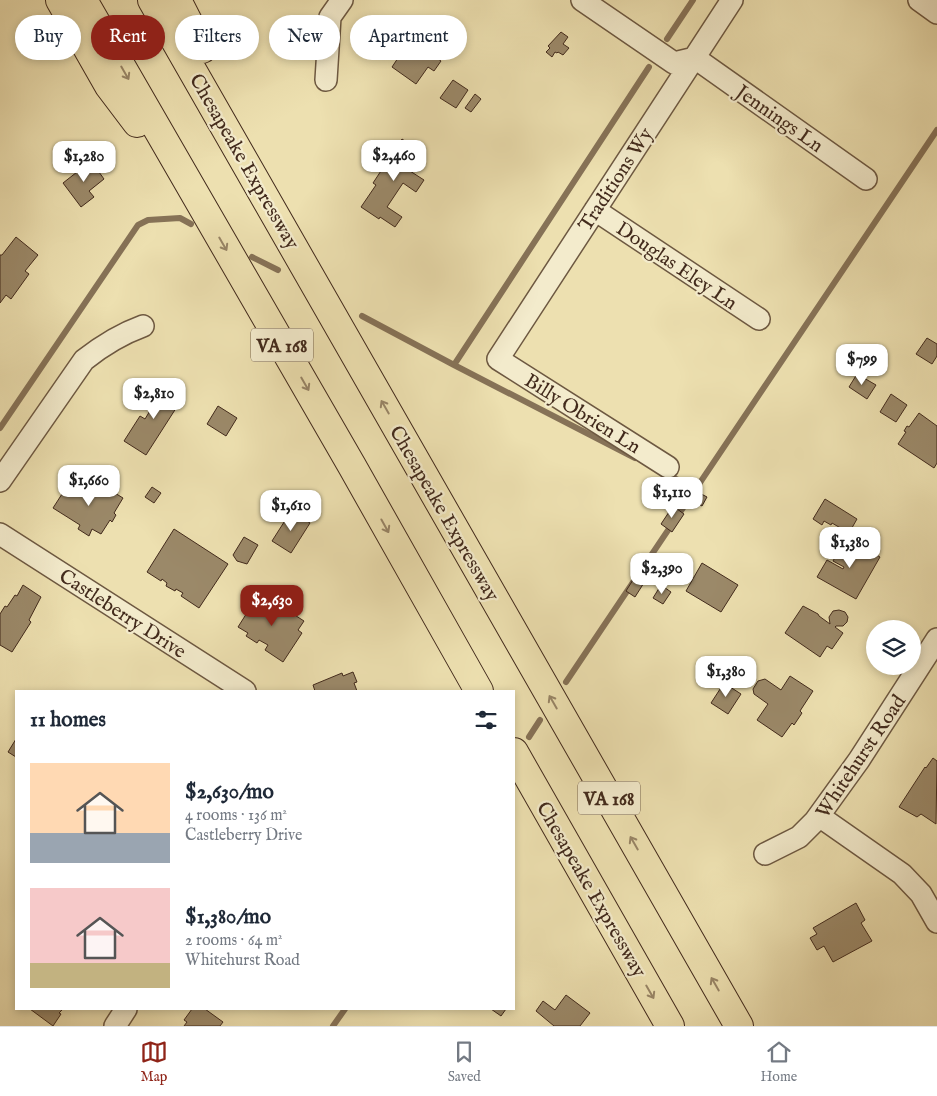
<!DOCTYPE html>
<meta charset="utf-8">
<style>
:root{--surface:#fff;--page:#f2f2f3;--text:#1f2937;--muted:#747a83;--line:#e0e1e3;--accent:#8f2418}
body{margin:0;font-family:"IM FELL English",serif;background:var(--page);color:var(--text);height:100vh;display:flex;flex-direction:column;font-size:19px;white-space:nowrap}
*{box-sizing:border-box;margin:0}
p{font-size:16px;color:var(--muted)}
.icon{flex:none;width:28px;height:28px;fill:none;stroke:currentColor;stroke-width:2;stroke-linecap:round;stroke-linejoin:round}
.map{position:relative;flex:1;overflow:hidden}
.side{position:absolute;left:15px;top:690px;width:500px;height:320px;display:flex;flex-direction:column;background:var(--surface);border-radius:0px;box-shadow:0 2px 8px #0003}
.side>*{flex:none}
.guide{position:absolute;left:15px;top:15px;width:500px;height:45px;display:flex;gap:10px}
.fabs{position:absolute;left:866px;top:620px;display:grid;gap:10px}
.fabs a{display:grid;place-items:center;width:55px;height:55px;border-radius:50%;background:var(--surface);box-shadow:0 2px 8px #0003;font-size:25px}
.price{position:absolute;translate:-50% -42px;padding:0 11px;border-radius:10px;background:#fff;color:#222;font-size:16px;line-height:32px;filter:drop-shadow(0 1px 2px #0008)}
.price::after{content:'';position:absolute;left:50%;top:30px;width:15px;height:11px;margin-left:-8px;background:inherit;clip-path:polygon(0 0,100% 0,50% 100%)}
.price.current{background:var(--accent);color:#fff}
ul{padding:0;list-style:none}
li{display:flex;align-items:center;gap:15px;height:125px;padding:0 15px}
li span{display:grid;place-items:center;flex:none;width:140px;height:100px;border-radius:0px;color:#555}
li>.icon{margin-inline-start:auto}
span .icon{width:60px;height:60px;fill:#fffc;stroke-width:1}
li b{font-size:21px}
h2{display:flex;justify-content:space-between;align-items:center;height:60px;padding:0 15px;font-size:21px}
.chip{padding:0 18px;border-radius:22px;background:var(--surface);box-shadow:0 2px 8px #0003;font-size:18px;line-height:45px}
.chip.current{background:var(--accent);color:#fff}
.menu{display:flex;justify-content:space-around;align-items:center;height:70px;border-top:1px solid var(--line);background:var(--surface);font-size:14px;color:var(--muted)}
.menu a{display:grid;justify-items:center;gap:2px}
.menu .current{color:var(--accent)}
.map>svg:first-child{display:block}
.lines{fill:none;stroke-linecap:round;stroke-linejoin:round}
.stream{stroke:#867257;stroke-width:6}
.building{fill:#9b8969;stroke:#422a1c}
.minor-casing{stroke:#6d5841;stroke-width:24}
.highway-casing{stroke:#422a1c;stroke-width:30}
.minor{stroke:#f3ebcc;stroke-width:21}
.highway{stroke:#ede0b0;stroke-width:28}
.oneway{stroke:#988566}
.labels{text-anchor:middle;stroke-width:4.5;stroke-linejoin:round;paint-order:stroke}
.shield{fill:#f3ebcc;stroke:#776451;stroke-width:1}
.shield-label{font-size:19px;font-weight:bold;fill:#422a1c}
.street-label{font-size:20px;fill:#422a1c;stroke:#f3ebcc}
</style>
<div class="map">
<svg width="937" height="1026" viewBox="0 0 937 1026">
<rect width="100%" height="100%" fill="#ede0b0"/>
<filter id="stains"><feTurbulence type="fractalNoise" baseFrequency=".004" numOctaves="4"/><feColorMatrix values="0 0 0 0 .2 0 0 0 0 .09 0 0 0 0 .02 0 0 0 .5 -.17"/></filter>
<radialGradient id="worn" r=".72"><stop offset=".6" stop-color="#630" stop-opacity="0"/><stop offset="1" stop-color="#630" stop-opacity=".3"/></radialGradient>
<g class="lines">
<!-- stream -->
<path class="stream" d="M 667,39 L 693,0
M 252,257 L 278,270
M 362,316 L 454,365 L 635,458
M 454,365 L 649,67
M 0,428 L 138,225 L 148,220 L 180,218 L 191,224
M 666,474 L 696,489
M 566,682 L 937,130
M 529,737 L 540,720
M 333,1026 L 345,1009"/>
</g>
<!-- building -->
<path class="building" d="M 415,22 L 444,42 L 434,56 L 441,61 L 434,71 L 428,67 L 416,84 L 392,67 L 400,55 L 394,52 Z
M 561,32 L 568,37 L 563,44 L 569,48 L 563,55 L 558,52 L 557,53 L 555,52 L 552,57 L 546,52 L 550,48 L 548,46 Z
M 453,80 L 468,90 L 456,108 L 440,98 Z
M 475,94 L 481,99 L 471,112 L 465,108 Z
M 402,139 L 422,153 L 410,171 L 424,180 L 416,192 L 403,183 L 387,207 L 402,217 L 395,227 L 380,217 L 379,219 L 361,207 L 376,185 L 373,183 Z
M 91,161 L 104,179 L 89,191 L 94,197 L 81,207 L 63,183 Z
M 16,237 L 38,255 L 25,271 L 29,274 L 11,299 L 6,295 L 0,303 L 0,255 L 2,255 Z
M 927,338 L 937,344 L 937,356 L 932,364 L 916,354 Z
M 857,374 L 876,385 L 867,399 L 849,387 Z
M 169,383 L 184,393 L 178,402 L 180,402 L 146,455 L 124,441 L 140,416 L 145,419 L 162,391 L 164,392 Z
M 891,394 L 907,405 L 896,422 L 880,412 Z
M 218,406 L 237,418 L 226,436 L 207,424 Z
M 919,413 L 937,426 L 937,463 L 934,468 L 898,444 L 906,432 L 904,431 L 907,426 L 909,427 Z
M 71,480 L 89,491 L 92,485 L 102,491 L 105,487 L 123,498 L 114,513 L 116,515 L 112,522 L 110,520 L 101,534 L 92,529 L 89,536 L 78,529 L 80,525 L 53,508 Z
M 152,487 L 161,493 L 154,503 L 145,497 Z
M 690,488 L 707,497 L 702,506 L 685,496 Z
M 825,499 L 857,519 L 849,533 L 832,523 L 831,525 L 824,521 L 822,525 L 813,519 Z
M 673,506 L 684,514 L 672,532 L 661,524 Z
M 294,512 L 310,523 L 291,553 L 272,541 L 286,519 L 288,521 Z
M 174,529 L 228,564 L 199,608 L 181,596 L 183,593 L 176,589 L 175,591 L 166,586 L 167,583 L 162,579 L 161,581 L 147,572 Z
M 244,537 L 258,545 L 247,564 L 237,561 L 233,555 Z
M 846,538 L 880,557 L 856,599 L 817,577 L 827,560 L 843,569 L 844,567 L 833,561 Z
M 702,563 L 738,585 L 721,612 L 686,591 Z
M 638,572 L 647,578 L 635,597 L 626,591 Z
M 23,585 L 41,597 L 29,620 L 31,622 L 12,652 L 0,645 L 0,614 L 5,606 L 7,607 L 15,595 L 17,596 Z
M 661,585 L 671,592 L 663,604 L 653,598 Z
M 258,595 L 273,604 L 275,600 L 291,610 L 290,612 L 304,621 L 298,630 L 302,633 L 283,662 L 265,650 L 268,645 L 259,640 L 257,643 L 246,636 L 248,633 L 238,627 L 250,608 L 248,607 L 252,601 L 254,602 Z
M 803,606 L 818,614 L 819,616 L 830,624 L 829,617 L 833,611 L 839,610 L 845,612 L 848,617 L 847,622 L 843,626 L 836,626 L 835,627 L 843,633 L 832,649 L 827,646 L 820,657 L 785,633 Z
M 353,672 L 357,682 L 354,683 L 357,691 L 315,691 L 313,685 L 342,673 L 343,676 Z
M 790,676 L 813,691 L 800,711 L 802,713 L 794,725 L 792,723 L 782,737 L 757,720 L 768,704 L 754,694 L 753,689 L 758,681 L 765,679 L 781,690 Z
M 724,683 L 741,694 L 728,714 L 711,703 Z
M 16,739 L 16,757 L 8,752 Z
M 933,758 L 937,761 L 936,824 L 921,814 L 917,817 L 899,807 L 925,767 L 926,768 Z
M 856,903 L 865,920 L 861,923 L 872,941 L 833,962 L 824,946 L 817,950 L 810,938 L 817,934 L 813,928 Z
M 566,995 L 590,1013 L 580,1026 L 554,1026 L 536,1011 L 543,1001 L 555,1010 Z
M 30,1009 L 63,1009 L 59,1013 L 61,1014 L 53,1026 Z
M 192,1009 L 205,1009 L 223,1022 L 220,1026 L 184,1026 L 187,1022 L 184,1020 Z
M 491,1009 L 506,1009 L 501,1016 Z"/>
<g class="lines">
<!-- minor casing -->
<g class="minor-casing">
<path id="minor" d="M 582,0 L 674,63 L 695,58 L 866,179
M 919,0 L 937,13
M 326,80 L 330,17 L 342,0
M 595,210 L 759,319
M 668,467 L 498,359 L 732,0
M 0,481 L 84,360 C 103,345 121,334 143,326
M 0,534 L 245,691
M 819,816 L 902,874 L 921,894 L 937,922
M 765,854 L 799,837 L 815,821 L 859,760 L 937,639
M 115,1026 L 126,1009"/>
</g>
<!-- highway casing -->
<g class="highway-casing">
<path id="highway" d="M 60,0 L 109,86 L 137,123
M 83,0 L 352,466 L 479,691
M 152,0 L 739,1026
M 177,0 L 202,49
M 514,752 L 670,1026"/>
</g>
<!-- minor -->
<use href="#minor" class="minor"/>
<!-- highway -->
<use href="#highway" class="highway"/>
</g>
<!-- one-way arrows -->
<defs><path id="oneway-shaft" d="M-6 0H5M1.5-3L5.5 0L1.5 3" fill="none" stroke-width="1.6" stroke-linecap="round" stroke-linejoin="round" transform="scale(1.25)"/></defs>
<g class="oneway">
<use href="#oneway-shaft" transform="translate(125 73) rotate(60)"/>
<use href="#oneway-shaft" transform="translate(223 244) rotate(60)"/>
<use href="#oneway-shaft" transform="translate(305 384) rotate(60)"/>
<use href="#oneway-shaft" transform="translate(385 407) rotate(-120)"/>
<use href="#oneway-shaft" transform="translate(385 526) rotate(61)"/>
<use href="#oneway-shaft" transform="translate(553 702) rotate(-120)"/>
<use href="#oneway-shaft" transform="translate(634 843) rotate(-120)"/>
<use href="#oneway-shaft" transform="translate(715 984) rotate(-120)"/>
<use href="#oneway-shaft" transform="translate(650 992) rotate(60)"/>
</g>
<g class="labels">
<!-- shield labels -->
<g class="shield">
<rect x="251" y="328.5" width="62" height="33" rx="4"/>
<rect x="578" y="781.5" width="62" height="33" rx="4"/>
</g>
<g class="shield-label">
<text x="282" y="352">VA 168</text>
<text x="609" y="805">VA 168</text>
</g>
<!-- street labels -->
<g class="street-label">
<text transform="translate(780 118) rotate(35)" y="7">Jennings Ln</text>
<text transform="translate(245 161) rotate(60)" y="7">Chesapeake Expressway</text>
<text transform="translate(615 179) rotate(-57)" y="7">Traditions Wy</text>
<text transform="translate(677 265) rotate(34)" y="7">Douglas Eley Ln</text>
<text transform="translate(583 413) rotate(32)" y="7">Billy Obrien Ln</text>
<text transform="translate(445 513) rotate(60)" y="7">Chesapeake Expressway</text>
<text transform="translate(123 613) rotate(33)" y="7">Castleberry Drive</text>
<text transform="translate(860 756) rotate(-56)" y="7">Whitehurst Road</text>
<text transform="translate(592 889) rotate(60)" y="7">Chesapeake Expressway</text>
</g>
</g>
<rect width="100%" height="100%" filter="url(#stains)"/>
<rect width="100%" height="100%" fill="url(#worn)"/>
</svg>
<div class="fabs">
<a><svg class="icon" aria-label="layers" viewBox="0 0 24 24"><path d="M12 4l9 5-9 5-9-5zM3 14l9 5 9-5"/></svg></a>
</div>
<b class="price" style="left:394px;top:182px">$2,460</b>
<b class="price" style="left:84px;top:183px">$1,280</b>
<b class="price" style="left:862px;top:386px">$799</b>
<b class="price" style="left:154px;top:420px">$2,810</b>
<b class="price" style="left:89px;top:507px">$1,660</b>
<b class="price" style="left:672px;top:519px">$1,110</b>
<b class="price" style="left:291px;top:532px">$1,610</b>
<b class="price" style="left:850px;top:569px">$1,380</b>
<b class="price" style="left:662px;top:595px">$2,390</b>
<b class="price current" style="left:272px;top:627px">$2,630</b>
<b class="price" style="left:726px;top:698px">$1,380</b>
<div class="guide">
<a class="chip">Buy</a>
<a class="chip current">Rent</a>
<a class="chip">Filters</a>
<a class="chip">New</a>
<a class="chip">Apartment</a>
</div>
<section class="side">
<h2>11 homes<svg class="icon" aria-label="filters" viewBox="0 0 24 24"><path d="M4 7h16M4 17h16"/><circle cx="9" cy="7" r="2"/><circle cx="15" cy="17" r="2"/></svg></h2>
<ul>
<li><span style="background:linear-gradient(#ffd9b3 70%,#9aa5b1 0)"><svg class="icon" aria-label="home" viewBox="0 0 24 24"><path d="M3 11l9-7 9 7M6 9v11h12V9"/></svg></span><div><b>$2,630/mo</b><p>4 rooms · 136 m²</p><p>Castleberry Drive</p></div></li>
<li><span style="background:linear-gradient(#f6c9c9 75%,#c2b280 0)"><svg class="icon" aria-label="home" viewBox="0 0 24 24"><path d="M3 11l9-7 9 7M6 9v11h12V9"/></svg></span><div><b>$1,380/mo</b><p>2 rooms · 64 m²</p><p>Whitehurst Road</p></div></li>
</ul>
</section>
</div>
<nav class="menu">
<a class="current"><svg class="icon" aria-label="map" viewBox="0 0 24 24"><path d="M3 6l6-2 6 2 6-2v14l-6 2-6-2-6 2zM9 4v14M15 6v14"/></svg>Map</a>
<a><svg class="icon" aria-label="saved" viewBox="0 0 24 24"><path d="M7 4h10v16l-5-4-5 4z"/></svg>Saved</a>
<a><svg class="icon" aria-label="home" viewBox="0 0 24 24"><path d="M3 11l9-7 9 7M6 9v11h12V9"/></svg>Home</a>
</nav>
